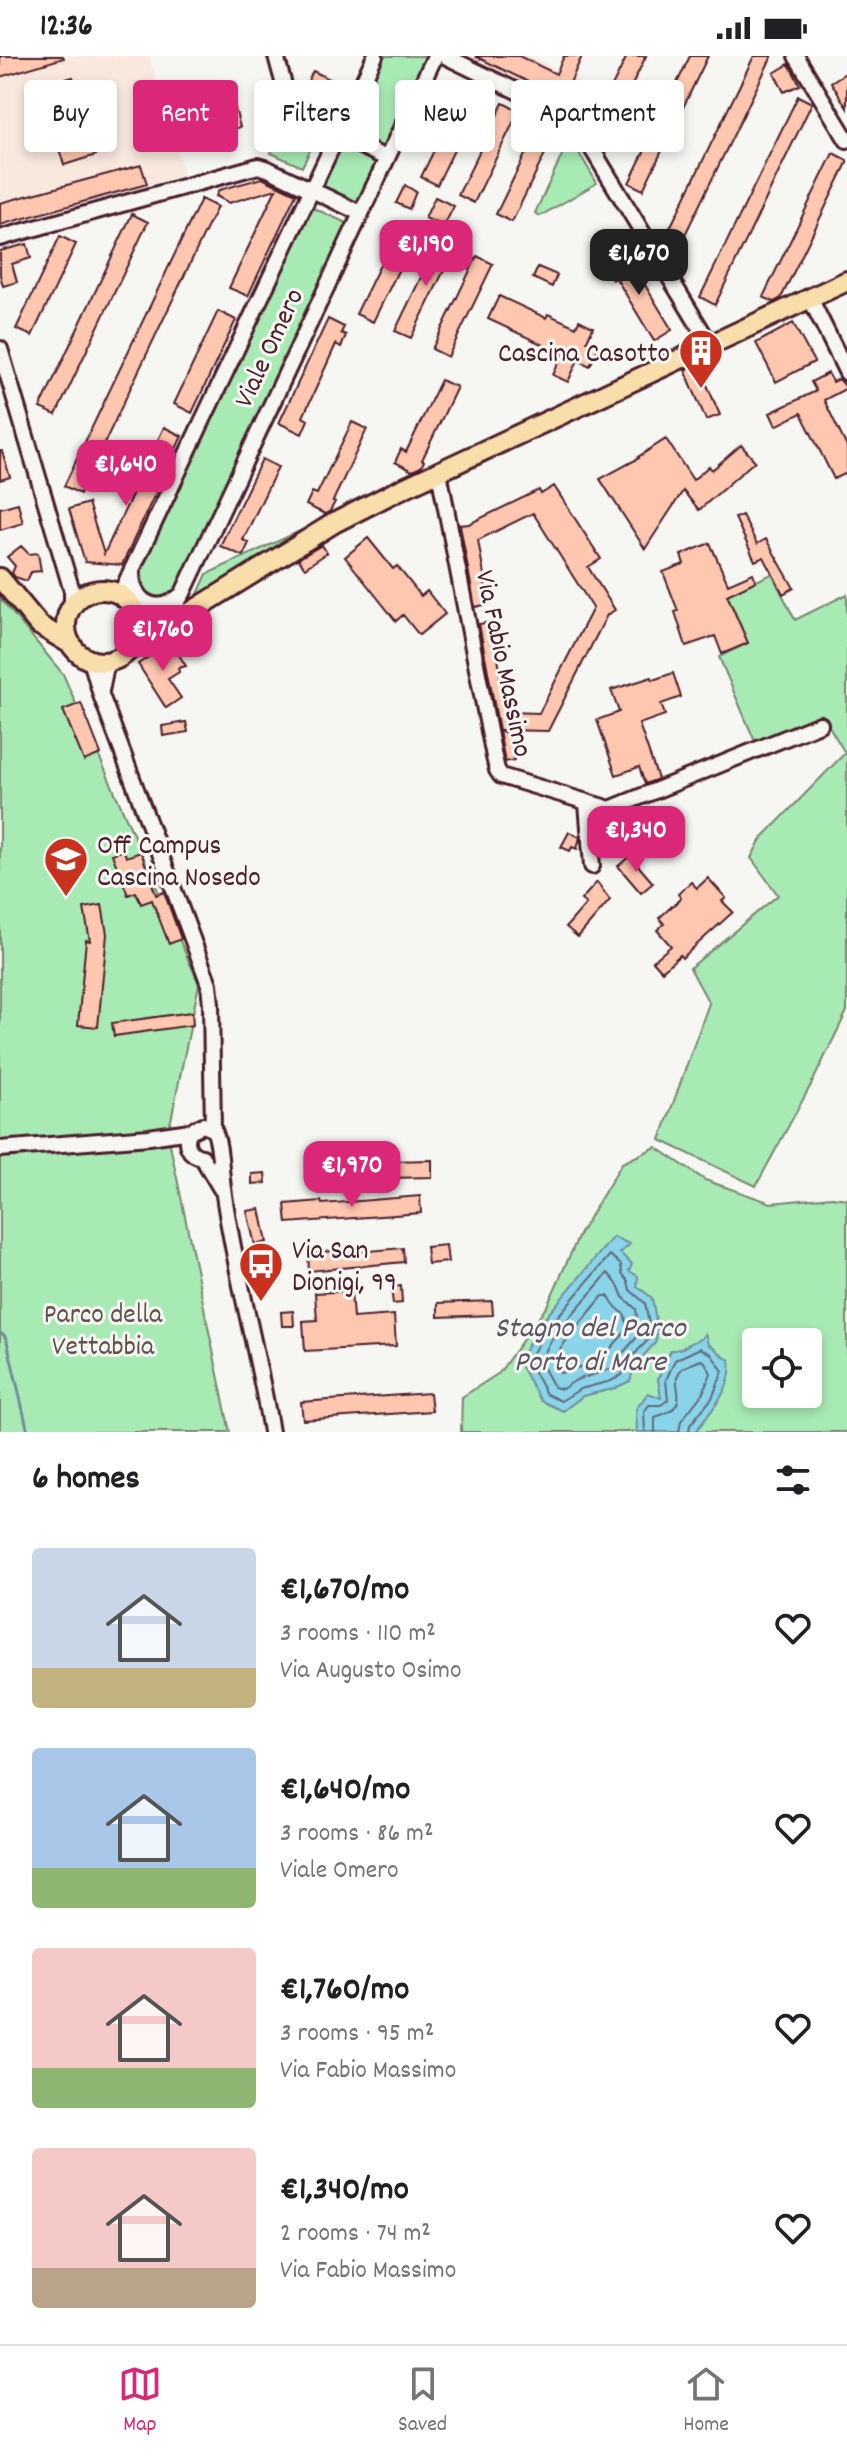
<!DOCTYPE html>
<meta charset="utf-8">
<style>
:root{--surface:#fff;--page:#f6f6f6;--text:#202124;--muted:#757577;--line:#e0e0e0;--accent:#db2777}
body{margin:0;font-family:Dekko,sans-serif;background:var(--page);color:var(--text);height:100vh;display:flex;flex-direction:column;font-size:30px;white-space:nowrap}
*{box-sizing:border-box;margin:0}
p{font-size:26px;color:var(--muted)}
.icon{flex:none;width:44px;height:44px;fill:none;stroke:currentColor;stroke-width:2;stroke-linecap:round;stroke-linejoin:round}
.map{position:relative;height:1376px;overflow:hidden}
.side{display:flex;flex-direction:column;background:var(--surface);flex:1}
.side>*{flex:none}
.banner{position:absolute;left:24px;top:24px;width:800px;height:72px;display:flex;gap:16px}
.fabs{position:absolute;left:742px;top:1272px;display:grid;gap:16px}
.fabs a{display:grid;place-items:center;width:80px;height:80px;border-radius:8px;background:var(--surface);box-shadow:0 4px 12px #0003;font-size:40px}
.price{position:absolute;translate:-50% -68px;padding:0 18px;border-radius:16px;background:var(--accent);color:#fff;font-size:26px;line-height:52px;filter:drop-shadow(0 2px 4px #0008)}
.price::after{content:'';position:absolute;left:50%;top:48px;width:24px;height:18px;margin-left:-12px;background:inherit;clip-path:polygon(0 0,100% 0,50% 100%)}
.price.current{background:#222;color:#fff}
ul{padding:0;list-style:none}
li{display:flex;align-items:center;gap:24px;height:200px;padding:0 32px}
li span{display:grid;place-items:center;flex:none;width:224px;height:160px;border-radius:8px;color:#555}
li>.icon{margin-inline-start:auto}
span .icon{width:96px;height:96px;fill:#fffc;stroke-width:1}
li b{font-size:34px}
h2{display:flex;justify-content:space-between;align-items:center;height:96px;padding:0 32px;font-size:34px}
.chip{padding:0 28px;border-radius:8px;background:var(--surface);box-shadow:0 4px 12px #0003;font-size:28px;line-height:72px}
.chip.current{background:var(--accent);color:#fff}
.status{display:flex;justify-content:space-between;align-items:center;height:56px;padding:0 40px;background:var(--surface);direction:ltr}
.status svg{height:22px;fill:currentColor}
.tabs{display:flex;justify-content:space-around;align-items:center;height:112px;border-top:2px solid var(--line);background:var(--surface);font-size:22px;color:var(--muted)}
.tabs a{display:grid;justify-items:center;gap:4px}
.tabs .current{color:var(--accent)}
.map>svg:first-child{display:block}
.built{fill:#f8e8de}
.green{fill:#a8eab4;stroke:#798470;stroke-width:2;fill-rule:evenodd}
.water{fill:#89d4e9;stroke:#708c9d;stroke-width:2}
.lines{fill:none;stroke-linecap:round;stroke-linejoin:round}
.shore{stroke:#636777;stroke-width:2}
.stream{stroke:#708c9d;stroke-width:3}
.building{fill:#fec7b0;stroke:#4a1f2b;stroke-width:2}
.minor-casing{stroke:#4a1f2b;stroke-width:20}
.major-casing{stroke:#4a1f2b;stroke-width:24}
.minor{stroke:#f6f6f2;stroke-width:14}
.major{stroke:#f8deab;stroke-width:18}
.labels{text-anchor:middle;stroke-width:6;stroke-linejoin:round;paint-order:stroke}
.street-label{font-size:28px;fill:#4a1f2b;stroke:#f6f6f2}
.poi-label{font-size:28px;fill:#4a1f2b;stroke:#f6f6f2;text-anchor:start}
.park-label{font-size:28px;fill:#62524d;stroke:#f6f6f2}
.water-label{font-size:30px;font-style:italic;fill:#5d5564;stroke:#f6f6f2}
</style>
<div class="status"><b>12:36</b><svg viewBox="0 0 49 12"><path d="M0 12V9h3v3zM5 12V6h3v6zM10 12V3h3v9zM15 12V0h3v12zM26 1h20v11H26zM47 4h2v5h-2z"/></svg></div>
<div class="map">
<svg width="847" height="1376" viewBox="0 0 847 1376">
<rect width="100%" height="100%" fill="#f6f6f2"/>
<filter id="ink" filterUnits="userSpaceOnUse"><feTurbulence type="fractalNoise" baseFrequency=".0125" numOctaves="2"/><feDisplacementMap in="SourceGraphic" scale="16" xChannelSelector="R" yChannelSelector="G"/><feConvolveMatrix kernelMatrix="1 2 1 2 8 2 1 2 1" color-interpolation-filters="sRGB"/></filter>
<g filter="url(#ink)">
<!-- built -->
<path class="built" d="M 0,0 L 149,0 L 184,119 L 0,169 Z
M 450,0 L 529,0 L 578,24 L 564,56 Z"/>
<!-- green -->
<path class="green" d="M 383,0 L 430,0 L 384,97 L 346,78 Z
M 285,69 L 315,84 L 302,111 L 271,97 Z
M 570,82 L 597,127 L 540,160 L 535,157 Z
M 344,85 L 381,103 L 359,149 L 322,131 Z
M 311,151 L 351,169 L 182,527 L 174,539 C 159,542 152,541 140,531 L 138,520 L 140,509 Z
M 313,469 L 280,494 L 196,542 L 207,518 Z
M 772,518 L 795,564 L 847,538 L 847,955 L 813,1025 L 756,1130 L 660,1084 L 709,947 L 690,912 L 778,839 L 751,802 L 761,783 L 845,697 L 823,660 L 756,688 L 719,601 L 748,587 L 727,538 Z
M 0,542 L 63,618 L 199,928 L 168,1079 L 230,1376 L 0,1376 Z
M 656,1091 L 705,1124 L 771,1147 L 832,1141 L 847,1143 L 847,1376 L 461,1376 L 462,1341 L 499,1317 L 547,1250 L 580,1177 L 622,1107 ZM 756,1286 L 808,1286 L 808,1338 L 756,1338 Z"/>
<!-- water -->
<path class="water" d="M 613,1181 L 630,1188 L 620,1197 L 632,1208 L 629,1215 L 638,1220 L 637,1230 L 652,1242 L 658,1275 L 655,1287 L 635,1309 L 630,1325 L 613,1333 L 583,1340 L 563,1355 L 541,1345 L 518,1306 L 540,1268 Z
M 705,1277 L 708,1288 C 718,1292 720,1301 730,1304 C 734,1332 711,1355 695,1376 L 637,1376 L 636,1353 L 648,1337 L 661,1342 L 658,1323 L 671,1294 C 684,1295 689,1285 701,1283 Z"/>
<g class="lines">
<!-- shore -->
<path class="shore" d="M 610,1199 L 621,1209 L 622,1217 L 628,1225 L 630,1234 L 645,1247 L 650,1274 L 648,1284 L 629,1304 L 622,1319 L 611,1325 L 580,1333 L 561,1345 L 546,1338 L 528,1305 L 547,1273 Z
M 608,1217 L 618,1229 L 623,1241 L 636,1253 L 639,1279 L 621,1299 L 614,1312 L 576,1324 L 562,1333 L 554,1331 L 540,1305 L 555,1278 Z
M 603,1240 L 608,1240 L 616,1251 L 625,1259 L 627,1274 L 611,1292 L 604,1304 L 560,1317 L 554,1304 L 565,1286 Z
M 645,1376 L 644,1356 L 649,1349 L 661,1349 L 668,1344 L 666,1324 L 675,1304 L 700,1292 L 711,1298 L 723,1315 L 712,1342 L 690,1369 L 689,1376
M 655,1376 L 655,1361 C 699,1349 664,1328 683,1312 C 687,1309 697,1306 701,1304 L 705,1306 L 711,1317 L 703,1337 L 681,1365 L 679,1376"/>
<!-- stream -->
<path class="stream" d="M 0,1277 L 4,1279 L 7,1285 L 28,1376"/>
</g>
<!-- building -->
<path class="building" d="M 0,0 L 63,0 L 64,2 L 0,21 Z
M 475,0 L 519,0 L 556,18 L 564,0 L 582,0 L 563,43 Z
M 627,0 L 646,0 L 610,75 L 594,67 Z
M 690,0 L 708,0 L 643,134 L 629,127 Z
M 754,0 L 772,0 L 680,189 L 665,182 Z
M 789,8 L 800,29 L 784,36 L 774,17 Z
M 313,15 L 346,31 L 338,47 L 305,31 Z
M 847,16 L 847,52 L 831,26 Z
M 73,21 L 78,39 L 84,38 L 97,80 L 91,81 L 96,99 L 64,109 L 40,30 Z
M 466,29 L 482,37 L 437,129 L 421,121 Z
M 231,37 L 240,71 L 234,73 L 236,81 L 223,85 L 221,77 L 211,79 L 201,45 Z
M 798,40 L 812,47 L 715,249 L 700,241 Z
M 503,47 L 519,55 L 474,147 L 458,139 Z
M 541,66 L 557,73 L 512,166 L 496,158 Z
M 833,97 L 847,104 L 847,107 L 781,242 L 774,246 L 763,241 Z
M 141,109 L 147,128 L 0,169 L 0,147 Z
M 262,122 L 296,138 L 248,240 L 229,232 L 276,133 L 229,147 L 216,140 L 219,134 Z
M 405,129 L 416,136 L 409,153 L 396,147 Z
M 435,141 L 454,150 L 444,170 L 425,162 Z
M 201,143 L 217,151 L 80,438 L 64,430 Z
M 132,158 L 148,166 L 56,359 L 40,352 Z
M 401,166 L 418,174 L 373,266 L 356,258 Z
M 60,180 L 76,188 L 32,280 L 16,273 Z
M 440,182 L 456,190 L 411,282 L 395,275 Z
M 27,188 L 31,202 L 12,208 L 17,226 L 3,230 L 0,219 L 0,195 Z
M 627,199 L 672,274 L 654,285 L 616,222 L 612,224 L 605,212 Z
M 477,200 L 493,208 L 448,301 L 432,293 Z
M 538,211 L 557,219 L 552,231 L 533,222 Z
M 499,240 L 546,262 L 548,258 L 576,271 L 579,264 L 593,271 L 587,285 L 599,290 L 590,310 L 578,304 L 568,326 L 553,319 L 563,298 L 488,263 Z
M 218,255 L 236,264 L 192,357 L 174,348 Z
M 328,263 L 344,271 L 341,277 L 346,279 L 341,291 L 336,288 L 303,361 L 308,364 L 302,378 L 279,367 Z
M 793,267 L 814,306 L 776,326 L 756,287 Z
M 698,308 L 720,359 L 706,364 L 685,314 Z
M 828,317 L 833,326 L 839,323 L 847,332 L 824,344 L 847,391 L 847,417 L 834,423 L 801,357 L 776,370 L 770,357 L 816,335 L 811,326 Z
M 441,324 L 457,331 L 422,404 L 424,405 L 421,411 L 412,415 L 395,406 L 401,393 L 406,396 Z
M 352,366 L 367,373 L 333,445 L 335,446 L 330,455 L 325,458 L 306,449 L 312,436 L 317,438 Z
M 164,371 L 182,380 L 122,509 L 85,506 L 69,453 L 88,447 L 104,498 Z
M 666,383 L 693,424 L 709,410 L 712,414 L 741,389 L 755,405 L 699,454 L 683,435 L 645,493 L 600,423 L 639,402 L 638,401 Z
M 0,395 L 2,395 L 10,421 L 0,424 Z
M 262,403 L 278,411 L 243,484 L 249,487 L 243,500 L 220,490 Z
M 554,430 L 601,503 L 588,511 L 615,554 L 607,559 L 548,675 L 500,674 L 510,679 L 514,704 L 505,706 L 479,568 L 492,566 L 507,656 L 539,657 L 593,552 L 533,457 L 478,484 L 489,548 L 475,551 L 460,469 L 469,468 L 539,434 L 541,438 Z
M 18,447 L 23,467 L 0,474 L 0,452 Z
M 742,459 L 757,488 L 766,483 L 794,532 L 783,538 L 764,501 L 755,505 L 735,462 Z
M 368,482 L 393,513 L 397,510 L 421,540 L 427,535 L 445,558 L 419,579 L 403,559 L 396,565 L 345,501 Z
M 710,487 L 728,528 L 753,517 L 756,525 L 727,539 L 748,587 L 722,598 L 715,580 L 686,590 L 675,556 L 678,555 L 663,516 L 684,508 L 681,499 Z
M 322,489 L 327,497 L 305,512 L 298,503 Z
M 21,490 L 29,498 L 38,497 L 41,515 L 31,516 L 27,525 L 15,521 L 12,517 L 15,510 L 7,501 Z
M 171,586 L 186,610 L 178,612 L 179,616 L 168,623 L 181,642 L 166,652 L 138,608 Z
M 673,617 L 681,641 L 661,648 L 665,659 L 639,668 L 658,723 L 645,728 L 639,711 L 616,719 L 597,664 L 619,656 L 611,634 L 652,621 L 653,624 Z
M 81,647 L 101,698 L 84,705 L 63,654 Z
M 186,666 L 188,676 L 163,680 L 162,670 Z
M 569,776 L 580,781 L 577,793 L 572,791 L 570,795 L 561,791 Z
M 124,794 L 126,801 L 141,796 L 156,839 L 164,836 L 181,883 L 169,888 L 152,844 L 141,848 L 136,836 L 128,839 L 112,798 Z
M 630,800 L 653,827 L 641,837 L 618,810 Z
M 708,822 L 726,842 L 722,845 L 733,856 L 682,902 L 680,899 L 662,915 L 653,905 L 671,890 L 657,874 L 664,868 L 659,862 L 681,842 L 678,838 L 691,826 L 697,832 Z
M 597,826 L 610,844 L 578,881 L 566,871 L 586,848 L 581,844 Z
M 102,849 L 107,878 L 98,971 L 78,969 L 86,884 L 90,885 L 84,852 Z
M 192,956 L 193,969 L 114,980 L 112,967 Z
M 432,1104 L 432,1121 L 389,1122 L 389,1105 Z
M 265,1117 L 266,1127 L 252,1128 L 252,1118 Z
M 420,1140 L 421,1157 L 287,1167 L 285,1148 L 321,1145 L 322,1148 Z
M 260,1153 L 267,1186 L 255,1189 L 247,1155 Z
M 446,1189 L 448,1206 L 428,1208 L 426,1191 Z
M 403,1192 L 404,1206 L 309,1215 L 308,1197 L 346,1194 L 346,1197 Z
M 401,1230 L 402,1247 L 393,1248 L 391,1231 Z
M 351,1235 L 353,1262 L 394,1259 L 396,1290 L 305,1295 L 303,1265 L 317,1264 L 315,1237 Z
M 492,1245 L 493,1259 L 438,1261 L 438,1247 Z
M 293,1255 L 294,1270 L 282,1270 L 281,1256 Z
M 430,1337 L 432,1355 L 303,1364 L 301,1346 Z"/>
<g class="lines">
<!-- minor casing -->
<g class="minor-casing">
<path id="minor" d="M 276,0 L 290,51 L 297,60 L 386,102
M 445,0 L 574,63 L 711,290
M 796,0 L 847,84
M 0,182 L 258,110 L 268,113 L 360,157
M 810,242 L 847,317
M 0,293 L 72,535 L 72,551
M 439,416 L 494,701 L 497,714 L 501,720 L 610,753 L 820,668
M 132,515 C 131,545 156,561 180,540
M 120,539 L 375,0
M 161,572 L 183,537 L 435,0
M 91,604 L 101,639 L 209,928 L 211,948 L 213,1073 C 220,1082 221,1118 223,1132 C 234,1214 258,1294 271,1376
M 101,635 L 107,605
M 587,747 L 592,810
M 190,1075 C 183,1087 189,1099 202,1101 L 221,1133
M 0,1093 L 149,1081 L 190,1075 L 203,1069 L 213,1073"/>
</g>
<!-- major casing -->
<g class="major-casing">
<path id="major" d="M 0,522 L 39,569 L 72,589
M66 570a36 36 0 1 1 72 0a36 36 0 1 1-72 0Z
M 128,595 L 334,467 L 393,437 L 847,225"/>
</g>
<!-- minor -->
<use href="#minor" class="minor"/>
<!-- major -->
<use href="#major" class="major"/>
</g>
</g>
<!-- icons -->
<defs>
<g id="building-pin" transform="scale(2.3)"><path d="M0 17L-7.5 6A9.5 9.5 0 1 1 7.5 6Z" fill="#c8321e" stroke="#f6f6f2"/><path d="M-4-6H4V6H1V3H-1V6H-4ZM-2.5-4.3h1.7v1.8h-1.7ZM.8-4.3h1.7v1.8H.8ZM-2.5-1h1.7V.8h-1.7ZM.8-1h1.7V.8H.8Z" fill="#fff"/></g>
<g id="university-pin" transform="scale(2.3)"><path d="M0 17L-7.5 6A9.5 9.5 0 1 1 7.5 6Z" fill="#c8321e" stroke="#f6f6f2"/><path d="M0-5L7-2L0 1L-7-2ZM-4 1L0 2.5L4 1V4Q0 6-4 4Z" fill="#fff"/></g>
<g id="bus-pin" transform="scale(2.3)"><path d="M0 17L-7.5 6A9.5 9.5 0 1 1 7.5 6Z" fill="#c8321e" stroke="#f6f6f2"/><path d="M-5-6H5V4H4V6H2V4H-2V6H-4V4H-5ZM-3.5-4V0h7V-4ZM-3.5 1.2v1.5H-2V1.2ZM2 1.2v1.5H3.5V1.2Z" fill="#fff"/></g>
</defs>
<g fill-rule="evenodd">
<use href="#building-pin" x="701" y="295"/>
<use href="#university-pin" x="66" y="803"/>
<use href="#bus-pin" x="261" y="1208"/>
</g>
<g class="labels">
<!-- street labels -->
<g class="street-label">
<text transform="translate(267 291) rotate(-65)" y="10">Viale Omero</text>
<text transform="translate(506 607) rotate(78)" y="10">Via Fabio Massimo</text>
</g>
<!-- poi labels -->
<g class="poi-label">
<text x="670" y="305" text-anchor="end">Cascina Casotto</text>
<text x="97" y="797">Off Campus<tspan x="97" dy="32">Cascina Nosedo</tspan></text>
<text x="292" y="1202">Via San<tspan x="292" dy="32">Dionigi, 99</tspan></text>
</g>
<!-- park labels -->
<g class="park-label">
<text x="103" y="1266">Parco della<tspan x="103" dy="32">Vettabbia</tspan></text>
</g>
<!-- water labels -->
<g class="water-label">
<text x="590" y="1280">Stagno del Parco<tspan x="590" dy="34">Porto di Mare</tspan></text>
</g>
</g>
</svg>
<div class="fabs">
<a><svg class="icon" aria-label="locate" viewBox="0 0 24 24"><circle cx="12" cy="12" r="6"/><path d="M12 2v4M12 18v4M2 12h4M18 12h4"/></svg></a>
</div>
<b class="price" style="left:426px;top:232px">€1,190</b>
<b class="price current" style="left:639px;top:241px">€1,670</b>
<b class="price" style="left:126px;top:452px">€1,640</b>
<b class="price" style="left:163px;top:617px">€1,760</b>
<b class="price" style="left:636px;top:818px">€1,340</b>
<b class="price" style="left:352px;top:1153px">€1,970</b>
<div class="banner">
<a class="chip">Buy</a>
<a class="chip current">Rent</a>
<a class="chip">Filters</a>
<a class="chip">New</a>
<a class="chip">Apartment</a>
</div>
</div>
<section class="side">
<h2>6 homes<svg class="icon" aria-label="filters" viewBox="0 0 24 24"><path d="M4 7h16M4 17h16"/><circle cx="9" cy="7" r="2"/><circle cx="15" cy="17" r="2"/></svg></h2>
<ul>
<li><span style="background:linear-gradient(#c9d6e8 75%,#c2b280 0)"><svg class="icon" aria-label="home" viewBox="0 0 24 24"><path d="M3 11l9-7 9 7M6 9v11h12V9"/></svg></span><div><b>€1,670/mo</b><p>3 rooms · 110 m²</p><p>Via Augusto Osimo</p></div><svg class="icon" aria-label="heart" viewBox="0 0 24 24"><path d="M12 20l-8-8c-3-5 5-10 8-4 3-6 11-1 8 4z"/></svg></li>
<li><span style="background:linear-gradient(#a9c7e8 75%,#8fb573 0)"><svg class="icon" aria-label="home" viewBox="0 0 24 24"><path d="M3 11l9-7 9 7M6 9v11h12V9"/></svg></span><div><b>€1,640/mo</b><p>3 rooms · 86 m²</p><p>Viale Omero</p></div><svg class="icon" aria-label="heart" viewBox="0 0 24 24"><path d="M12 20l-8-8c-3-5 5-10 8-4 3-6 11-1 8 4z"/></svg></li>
<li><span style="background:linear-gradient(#f6c9c9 75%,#8fb573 0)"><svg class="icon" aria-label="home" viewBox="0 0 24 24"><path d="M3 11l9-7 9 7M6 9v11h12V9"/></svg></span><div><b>€1,760/mo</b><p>3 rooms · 95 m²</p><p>Via Fabio Massimo</p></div><svg class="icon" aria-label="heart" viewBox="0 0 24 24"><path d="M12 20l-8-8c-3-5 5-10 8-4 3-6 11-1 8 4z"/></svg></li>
<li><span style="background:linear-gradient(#f6c9c9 75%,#b9a48a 0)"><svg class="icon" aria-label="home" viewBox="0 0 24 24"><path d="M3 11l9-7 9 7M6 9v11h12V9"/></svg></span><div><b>€1,340/mo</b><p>2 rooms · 74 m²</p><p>Via Fabio Massimo</p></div><svg class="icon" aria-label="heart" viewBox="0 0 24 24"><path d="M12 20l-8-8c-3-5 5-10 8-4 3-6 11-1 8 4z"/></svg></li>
</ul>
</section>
<nav class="tabs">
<a class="current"><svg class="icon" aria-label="map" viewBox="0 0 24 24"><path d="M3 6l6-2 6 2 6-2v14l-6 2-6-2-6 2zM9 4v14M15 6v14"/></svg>Map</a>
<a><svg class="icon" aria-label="saved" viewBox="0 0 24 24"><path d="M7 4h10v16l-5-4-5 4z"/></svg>Saved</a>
<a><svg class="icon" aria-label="home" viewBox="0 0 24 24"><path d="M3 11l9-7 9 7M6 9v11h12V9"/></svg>Home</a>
</nav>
